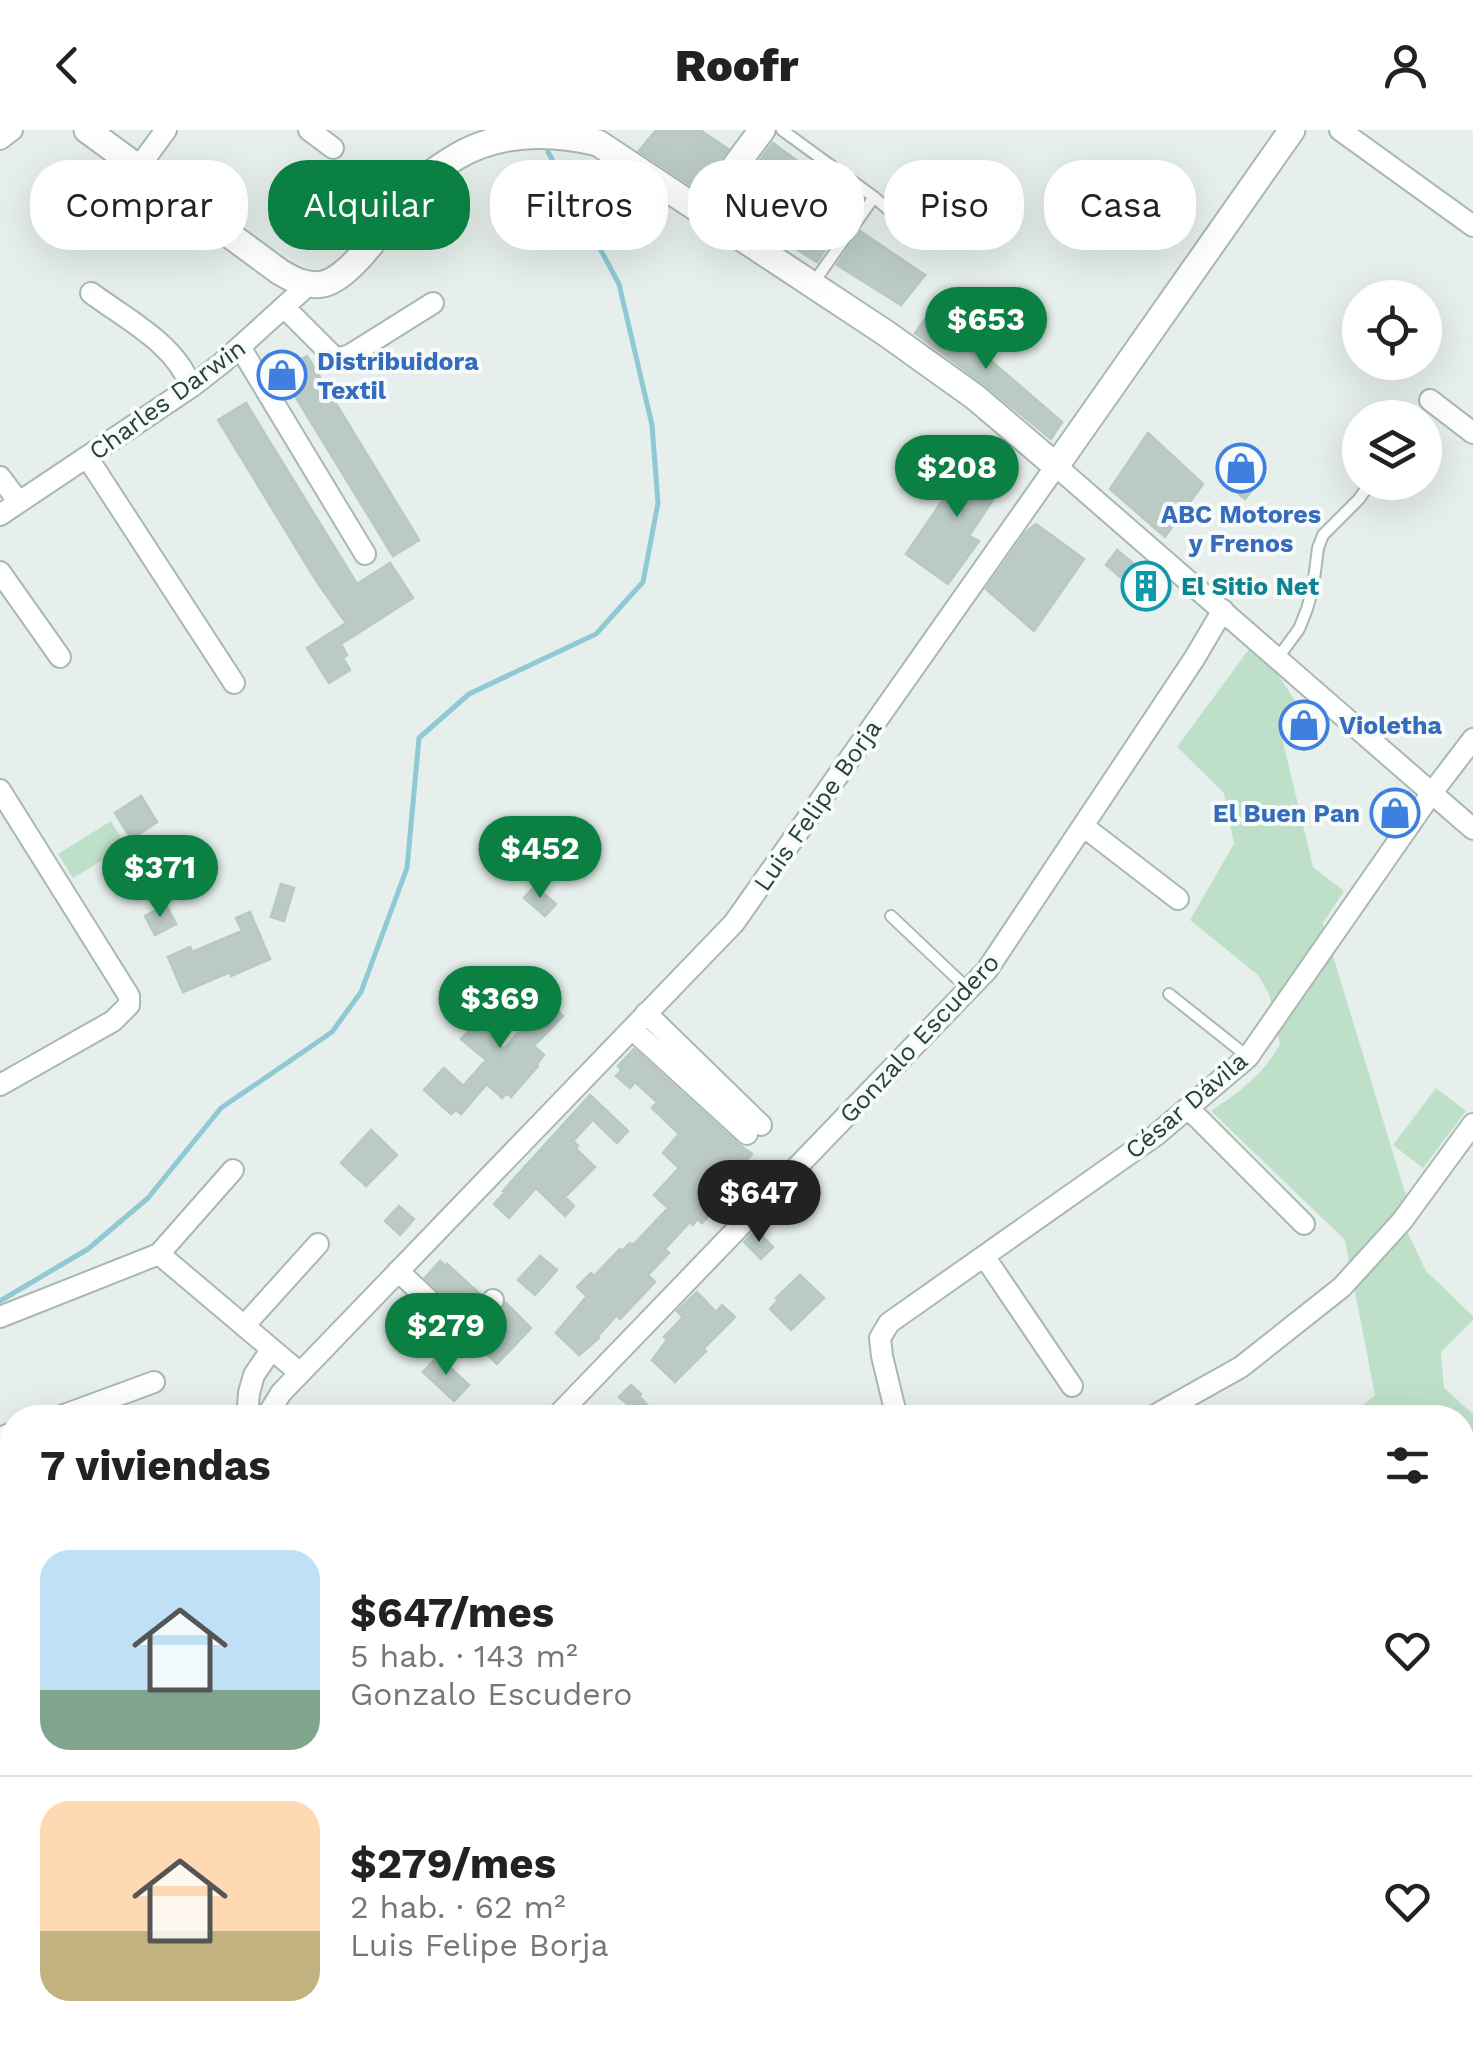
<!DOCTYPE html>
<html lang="es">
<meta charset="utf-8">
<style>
:root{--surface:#fff;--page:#f2f2f2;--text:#222;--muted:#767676;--line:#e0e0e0;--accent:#0b8043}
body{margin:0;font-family:"Work Sans",sans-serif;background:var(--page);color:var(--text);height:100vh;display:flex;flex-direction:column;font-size:38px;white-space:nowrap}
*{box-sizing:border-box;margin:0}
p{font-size:32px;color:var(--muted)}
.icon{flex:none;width:55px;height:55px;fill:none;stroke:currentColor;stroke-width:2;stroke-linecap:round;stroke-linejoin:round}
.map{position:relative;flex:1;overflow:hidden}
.panel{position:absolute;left:0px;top:1275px;width:1475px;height:642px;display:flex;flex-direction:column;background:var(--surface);border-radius:40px 40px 0 0;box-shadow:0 10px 40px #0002}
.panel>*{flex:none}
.hud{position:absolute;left:30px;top:30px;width:1415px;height:90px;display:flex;gap:20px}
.tools{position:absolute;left:1342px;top:150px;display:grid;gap:20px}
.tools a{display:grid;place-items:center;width:100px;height:100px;border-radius:50%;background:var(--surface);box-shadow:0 10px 40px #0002;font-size:50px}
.price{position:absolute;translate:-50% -85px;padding:0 22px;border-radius:35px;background:var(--accent);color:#fff;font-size:32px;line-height:65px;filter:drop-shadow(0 2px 5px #0008)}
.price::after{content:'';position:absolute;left:50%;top:60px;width:30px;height:22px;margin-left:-15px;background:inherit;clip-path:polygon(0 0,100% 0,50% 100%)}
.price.current{background:#222;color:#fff}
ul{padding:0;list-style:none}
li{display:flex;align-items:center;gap:30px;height:250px;padding:0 40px}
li+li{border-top:2px solid var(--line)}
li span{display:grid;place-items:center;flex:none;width:280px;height:200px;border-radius:30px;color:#555}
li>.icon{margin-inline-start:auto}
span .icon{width:120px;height:120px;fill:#fffc;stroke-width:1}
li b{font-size:42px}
h2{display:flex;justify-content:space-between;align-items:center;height:120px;padding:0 40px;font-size:42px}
.tag{padding:0 35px;border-radius:40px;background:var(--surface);box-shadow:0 10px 40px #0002;font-size:35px;line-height:90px}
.tag.current{background:var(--accent);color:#fff}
header{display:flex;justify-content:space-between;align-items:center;height:130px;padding:0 40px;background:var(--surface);font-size:45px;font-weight:800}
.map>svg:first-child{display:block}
.green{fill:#bfe0c8}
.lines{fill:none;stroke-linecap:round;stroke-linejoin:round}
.stream{stroke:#8ec9d4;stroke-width:5}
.canal{stroke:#8ec9d4;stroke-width:18}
.building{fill:#bbcac4;stroke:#b8c9c2;stroke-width:2.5}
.service-casing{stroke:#a8b8b2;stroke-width:14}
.minor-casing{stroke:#a8b8b2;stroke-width:24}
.tertiary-casing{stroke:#a8b8b2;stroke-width:29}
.service{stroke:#fff;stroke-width:10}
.minor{stroke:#fff;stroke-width:20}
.tertiary{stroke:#fff;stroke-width:25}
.labels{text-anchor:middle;stroke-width:8;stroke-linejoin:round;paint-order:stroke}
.shop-label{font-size:25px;font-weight:bold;fill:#366cbe;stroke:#f7fbf9;text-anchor:start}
.street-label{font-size:25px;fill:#24423a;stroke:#f7fbf9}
.culture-label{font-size:25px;font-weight:bold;fill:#0d838f;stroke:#f7fbf9;text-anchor:start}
</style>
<header><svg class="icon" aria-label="back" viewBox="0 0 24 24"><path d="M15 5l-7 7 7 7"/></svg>Roofr<svg class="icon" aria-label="person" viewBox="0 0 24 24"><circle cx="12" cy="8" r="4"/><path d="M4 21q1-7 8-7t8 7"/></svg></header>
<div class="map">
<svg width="1473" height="1917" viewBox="0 0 1473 1917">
<rect width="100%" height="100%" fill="#e6efeb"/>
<!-- green -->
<path class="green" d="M 1255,511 L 1303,582 L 1282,608 L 1313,737 L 1344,761 L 1323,793 L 1407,1069 L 1402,1091 L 1426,1141 L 1473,1186 L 1473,1190 L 1441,1222 L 1444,1258 L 1473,1284 L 1473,1318 L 1463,1325 L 1462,1288 L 1349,1287 L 1375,1265 L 1345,1110 L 1211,981 C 1238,963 1265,943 1280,914 L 1269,864 L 1258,845 L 1190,790 L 1234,714 L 1224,663 L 1177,617 Z
M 111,691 L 126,716 L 73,748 L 58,724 Z
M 1436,958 L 1466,981 L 1423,1038 L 1393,1015 Z"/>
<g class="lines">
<!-- stream -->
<path class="stream" d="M 0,1171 L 88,1119 L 148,1068 L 221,978 L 332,902 L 361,862 L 407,738 L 419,608 L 469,564 L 596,504 L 643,452 L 658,373 L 652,295 L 619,154 L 548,22
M 0,1538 L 12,1554
M 237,1905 L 254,1917"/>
<!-- canal -->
<path class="canal" d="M 1462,1876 L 1473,1866
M 1420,1917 L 1433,1905"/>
</g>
<!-- building -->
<path class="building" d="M 656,0 L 700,0 L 728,19 L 697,59 L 639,21 Z
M 773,13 L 856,74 L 817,132 L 726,75 Z
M 860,101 L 925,145 L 901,175 L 837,135 Z
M 932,180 L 1062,292 L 1051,309 L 985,255 L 915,203 Z
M 307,226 L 419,410 L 393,426 L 289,256 L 282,260 L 274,246 Z
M 246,273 L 357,454 L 390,433 L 413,468 L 341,514 L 347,525 L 343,528 L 350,540 L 329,553 L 307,518 L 346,493 L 317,452 L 218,290 Z
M 1148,303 L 1203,354 L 1165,407 L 1110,359 Z
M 975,323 L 1007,348 L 969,406 L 979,411 L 948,454 L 906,424 Z
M 1250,339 L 1261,349 L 1245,369 L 1233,359 Z
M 1036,394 L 1084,429 L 1034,501 L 986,459 L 1026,402 Z
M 1117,420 L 1156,452 L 1144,467 L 1106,435 Z
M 141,666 L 157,692 L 131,709 L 115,683 Z
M 281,754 L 294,758 L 284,791 L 271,787 Z
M 535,756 L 556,774 L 545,786 L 524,768 Z
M 166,775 L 176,794 L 155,805 L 145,786 Z
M 250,782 L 270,829 L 231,846 L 230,842 L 183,862 L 168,827 L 190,817 L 192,822 L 242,801 L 236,788 Z
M 518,844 L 563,886 L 534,916 L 544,925 L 537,934 L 538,936 L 511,967 L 507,963 L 502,968 L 487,954 L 461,984 L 456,980 L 451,984 L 424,960 L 444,938 L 463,956 L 486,930 L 461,909 L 474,896 L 482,904 L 485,900 L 504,919 L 530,889 L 504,864 L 498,871 L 487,861 L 497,849 L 507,857 Z
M 634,919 L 738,1014 L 752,1024 L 746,1031 L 755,1039 L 716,1086 L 712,1082 L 702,1093 L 697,1089 L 693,1095 L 690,1092 L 665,1119 L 669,1123 L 648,1145 L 655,1152 L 620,1189 L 617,1185 L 598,1206 L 599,1208 L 579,1225 L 556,1203 L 587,1166 L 577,1157 L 591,1143 L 594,1146 L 620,1119 L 622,1121 L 630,1113 L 633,1115 L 668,1078 L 654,1065 L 679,1038 L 663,1023 L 679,1004 L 652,978 L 657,972 L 635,952 L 630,958 L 616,946 L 622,940 L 618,936 Z
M 590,965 L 628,1001 L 617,1013 L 593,990 L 573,1011 L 578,1016 L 576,1019 L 595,1037 L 565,1067 L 574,1076 L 565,1086 L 536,1058 L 509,1088 L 494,1074 L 505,1062 L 503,1061 Z
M 371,1000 L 397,1025 L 366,1056 L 341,1033 Z
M 399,1076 L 414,1089 L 400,1105 L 385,1091 Z
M 756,1100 L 773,1117 L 761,1129 L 744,1112 Z
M 540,1126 L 557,1140 L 535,1165 L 518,1150 Z
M 440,1131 L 445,1136 L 447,1134 L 480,1164 L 462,1183 L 425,1148 Z
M 800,1145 L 824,1168 L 791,1200 L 770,1179 L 778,1170 L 776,1168 Z
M 697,1162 L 716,1182 L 722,1175 L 735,1187 L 704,1218 L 706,1221 L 675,1252 L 652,1230 L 667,1210 L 664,1207 L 683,1187 L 677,1181 Z
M 506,1173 L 531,1198 L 497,1234 L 473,1211 Z
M 438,1226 L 469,1255 L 454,1271 L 423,1242 Z
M 631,1255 L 641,1264 L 639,1266 L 660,1288 L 614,1288 L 627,1274 L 619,1267 Z"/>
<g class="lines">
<!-- service casing -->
<g class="service-casing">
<path id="service" d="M 782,0 L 874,67 L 925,112
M 814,152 L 874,67
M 1277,529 L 1299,499 L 1307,479 L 1313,457 L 1318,418 L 1323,405 L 1359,369 L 1371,352
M 891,786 L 968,859
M 1169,864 L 1247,926"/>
</g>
<!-- minor casing -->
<g class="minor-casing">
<path id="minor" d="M 309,0 L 333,18
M 1340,0 L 1473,96
M 0,9 L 12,0
M 138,38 L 166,0
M 91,163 C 126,189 176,214 191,257
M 284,177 L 333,226 L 340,228 L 350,225 L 433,173
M 240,217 L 365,424
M 1430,270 L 1473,303
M 87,327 L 234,553
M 0,347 L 19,372
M 0,385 L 191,257 L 222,233 L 308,155
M 0,442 L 60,527
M 0,660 L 129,866 L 129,875 L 113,891 L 0,955
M 1083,696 L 1178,769
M 646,883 L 761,995
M 632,899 L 747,1004
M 1188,978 L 1304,1094
M 159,1124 L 300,1243
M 984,1126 L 1072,1256
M 398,1141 L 462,1201 L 464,1201 L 493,1170
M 0,1187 L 159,1124 L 233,1040
M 244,1196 L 318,1114
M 56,1288 L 154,1252
M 247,1288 L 249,1263 L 254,1245 L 271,1220
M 269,1288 L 270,1281 L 281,1263 L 734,793 L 1056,336 L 1473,699
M 555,1288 L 987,840 L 1194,529 L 1223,480
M 897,1288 L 882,1226 L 880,1208 L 889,1193 L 1156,1005 L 1248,927 L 1431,664 L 1473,609
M 1150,1288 L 1241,1237 L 1342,1157 L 1402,1091 L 1473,994
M 0,1308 L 12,1303
M 1462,1353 L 1473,1346
M 0,1368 L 12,1364
M 1462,1420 L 1473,1437
M 1462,1801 L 1473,1790
M 1255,1905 L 1259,1917
M 1336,1917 L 1349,1913 L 1361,1905
M 1470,1917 L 1473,1913"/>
</g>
<!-- tertiary casing -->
<g class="tertiary-casing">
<path id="tertiary" d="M 87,0 L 280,142 C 294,150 306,157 323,154 C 354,147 392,84 413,60 C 424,47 441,36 456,27 C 499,1 551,2 598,13 L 887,204 L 975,267 L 1056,336 L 1292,0
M 701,82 L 762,0"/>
</g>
<!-- service -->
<use href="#service" class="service"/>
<!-- minor -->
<use href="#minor" class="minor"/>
<!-- tertiary -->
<use href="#tertiary" class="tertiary"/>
</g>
<!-- icons -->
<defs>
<g id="shop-ring" transform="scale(2.5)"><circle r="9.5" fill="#f7fbf9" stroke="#3f7fe0" stroke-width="1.5"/><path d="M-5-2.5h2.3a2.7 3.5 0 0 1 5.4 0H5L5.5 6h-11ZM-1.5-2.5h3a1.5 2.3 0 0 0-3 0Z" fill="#3f7fe0"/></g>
<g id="building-ring" transform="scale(2.5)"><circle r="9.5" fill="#f7fbf9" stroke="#0f9aa8" stroke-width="1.5"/><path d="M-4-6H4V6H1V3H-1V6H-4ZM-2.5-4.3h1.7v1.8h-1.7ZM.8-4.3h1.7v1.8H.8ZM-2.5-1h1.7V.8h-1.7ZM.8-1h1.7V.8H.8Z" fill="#0f9aa8"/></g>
</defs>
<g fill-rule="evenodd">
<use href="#shop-ring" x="282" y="245"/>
<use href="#shop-ring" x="1241" y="338"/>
<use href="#building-ring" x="1146" y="456"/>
<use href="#shop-ring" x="1304" y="595"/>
<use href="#shop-ring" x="1395" y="683"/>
</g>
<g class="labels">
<!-- shop labels -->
<g class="shop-label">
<text x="317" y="240">Distribuidora<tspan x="317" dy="29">Textil</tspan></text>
<text x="1241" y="393" text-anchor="middle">ABC Motores<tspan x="1241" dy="29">y Frenos</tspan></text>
<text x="1339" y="604">Violetha</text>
<text x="1360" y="692" text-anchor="end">El Buen Pan</text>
</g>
<!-- street labels -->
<g class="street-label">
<text transform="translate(167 269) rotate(-36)" y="9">Charles Darwin</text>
<text transform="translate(817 675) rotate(-55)" y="9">Luis Felipe Borja</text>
<text transform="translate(919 908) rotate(-47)" y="9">Gonzalo Escudero</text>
<text transform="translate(1186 975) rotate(-40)" y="9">César Dávila</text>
</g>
<!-- culture labels -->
<g class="culture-label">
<text x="1181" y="465">El Sitio Net</text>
</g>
</g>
</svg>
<div class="tools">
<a><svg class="icon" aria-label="locate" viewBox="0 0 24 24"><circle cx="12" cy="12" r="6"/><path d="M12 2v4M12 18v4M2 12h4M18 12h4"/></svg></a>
<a><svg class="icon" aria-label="layers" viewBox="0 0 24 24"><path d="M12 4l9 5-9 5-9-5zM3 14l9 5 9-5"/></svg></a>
</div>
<b class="price" style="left:986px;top:242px">$653</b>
<b class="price" style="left:957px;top:390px">$208</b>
<b class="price" style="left:540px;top:771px">$452</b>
<b class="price" style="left:160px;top:790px">$371</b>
<b class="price" style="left:500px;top:921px">$369</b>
<b class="price current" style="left:759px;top:1115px">$647</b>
<b class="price" style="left:446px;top:1248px">$279</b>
<div class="hud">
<a class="tag">Comprar</a>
<a class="tag current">Alquilar</a>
<a class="tag">Filtros</a>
<a class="tag">Nuevo</a>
<a class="tag">Piso</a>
<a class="tag">Casa</a>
</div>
<section class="panel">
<h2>7 viviendas<svg class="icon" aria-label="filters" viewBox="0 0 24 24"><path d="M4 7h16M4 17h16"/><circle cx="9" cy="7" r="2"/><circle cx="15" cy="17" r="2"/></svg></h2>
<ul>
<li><span style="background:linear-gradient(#bfe0f5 70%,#7fa58c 0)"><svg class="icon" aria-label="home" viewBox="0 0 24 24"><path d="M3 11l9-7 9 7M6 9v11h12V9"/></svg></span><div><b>$647/mes</b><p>5 hab. · 143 m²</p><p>Gonzalo Escudero</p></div><svg class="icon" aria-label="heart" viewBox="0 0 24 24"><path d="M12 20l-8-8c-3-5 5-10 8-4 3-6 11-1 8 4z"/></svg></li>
<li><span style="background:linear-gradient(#ffd9b3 65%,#c2b280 0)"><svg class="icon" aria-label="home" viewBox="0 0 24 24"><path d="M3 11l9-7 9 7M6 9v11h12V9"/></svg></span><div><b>$279/mes</b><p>2 hab. · 62 m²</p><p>Luis Felipe Borja</p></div><svg class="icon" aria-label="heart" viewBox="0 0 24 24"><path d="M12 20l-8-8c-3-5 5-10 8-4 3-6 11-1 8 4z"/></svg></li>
</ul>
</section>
</div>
